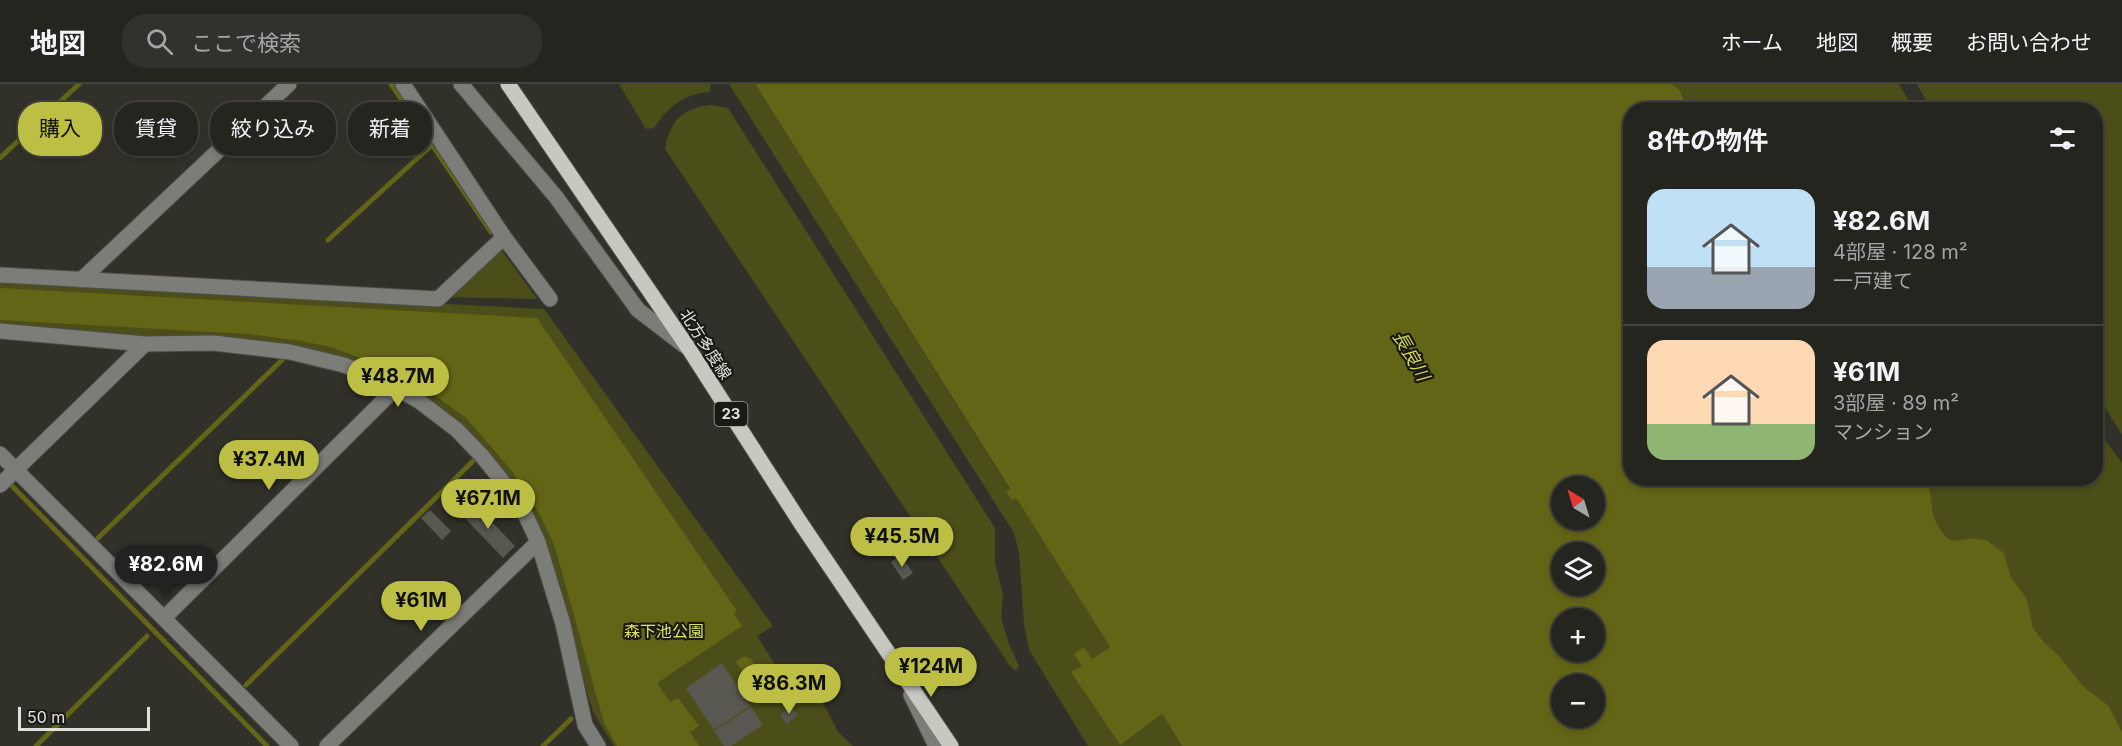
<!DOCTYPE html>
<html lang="ja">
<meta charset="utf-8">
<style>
:root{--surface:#252520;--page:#31312d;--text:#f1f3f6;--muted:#a3a5a5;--line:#42423e;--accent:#bcbf44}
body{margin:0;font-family:Inter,"Noto Sans JP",sans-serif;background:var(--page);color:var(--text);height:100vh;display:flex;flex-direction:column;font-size:22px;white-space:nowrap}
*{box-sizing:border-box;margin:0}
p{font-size:20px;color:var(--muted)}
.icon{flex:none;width:33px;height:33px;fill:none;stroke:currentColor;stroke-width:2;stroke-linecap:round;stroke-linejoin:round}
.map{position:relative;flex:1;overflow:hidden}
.panel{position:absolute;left:1623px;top:18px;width:480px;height:384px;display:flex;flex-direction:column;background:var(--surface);border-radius:24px;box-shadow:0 3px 9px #0003,0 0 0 2px var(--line)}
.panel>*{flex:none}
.top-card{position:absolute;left:18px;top:18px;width:570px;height:54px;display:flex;gap:12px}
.needle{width:39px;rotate:322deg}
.buttons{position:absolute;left:1551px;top:392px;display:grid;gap:12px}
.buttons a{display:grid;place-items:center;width:54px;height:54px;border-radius:50%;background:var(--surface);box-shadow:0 3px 9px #0003,0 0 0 2px var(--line);font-size:30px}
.scale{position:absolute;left:18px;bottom:15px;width:132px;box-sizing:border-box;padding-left:6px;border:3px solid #e1e1dc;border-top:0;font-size:16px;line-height:21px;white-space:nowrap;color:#e1e1dc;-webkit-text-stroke:4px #191916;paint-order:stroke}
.price{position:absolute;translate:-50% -51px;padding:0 14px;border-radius:21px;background:var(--accent);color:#111;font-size:20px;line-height:39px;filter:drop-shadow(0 2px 3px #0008)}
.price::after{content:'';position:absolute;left:50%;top:36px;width:18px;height:14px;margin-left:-9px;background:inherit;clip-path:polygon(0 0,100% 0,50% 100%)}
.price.on{background:#222;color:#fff}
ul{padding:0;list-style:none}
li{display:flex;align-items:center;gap:18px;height:150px;padding:0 24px}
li+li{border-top:2px solid var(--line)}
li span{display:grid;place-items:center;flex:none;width:168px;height:120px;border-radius:18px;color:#555}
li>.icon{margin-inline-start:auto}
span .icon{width:72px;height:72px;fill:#fffc;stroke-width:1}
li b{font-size:26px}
h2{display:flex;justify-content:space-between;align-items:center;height:72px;padding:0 24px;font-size:26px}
.chip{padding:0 21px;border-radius:24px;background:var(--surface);box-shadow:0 3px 9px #0003,0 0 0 2px var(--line);font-size:21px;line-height:54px}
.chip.on{background:var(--accent);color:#111}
header{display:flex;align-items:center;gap:36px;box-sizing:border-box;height:84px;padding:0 30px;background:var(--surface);border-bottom:2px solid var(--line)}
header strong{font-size:28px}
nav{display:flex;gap:33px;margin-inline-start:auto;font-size:21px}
.search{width:420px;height:54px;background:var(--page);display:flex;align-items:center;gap:15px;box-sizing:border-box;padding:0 21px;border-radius:24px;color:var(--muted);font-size:22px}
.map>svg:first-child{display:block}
.green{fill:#4c4e1a}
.water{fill:#636516;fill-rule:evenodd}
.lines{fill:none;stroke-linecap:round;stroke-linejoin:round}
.stream{stroke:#636516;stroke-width:5}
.building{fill:#585851}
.minor-casing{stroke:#4d4d46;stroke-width:17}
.major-casing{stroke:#4d4d46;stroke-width:17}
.minor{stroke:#7c7c79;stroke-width:15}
.major{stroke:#c7c8c0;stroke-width:15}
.labels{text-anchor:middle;stroke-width:4.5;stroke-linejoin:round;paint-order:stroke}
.shield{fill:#191916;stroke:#a5a5a1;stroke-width:1.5}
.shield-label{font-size:15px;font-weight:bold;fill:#e1e1dc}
.street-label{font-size:16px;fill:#e1e1dc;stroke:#191916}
.park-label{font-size:16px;fill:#dee260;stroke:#191916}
.water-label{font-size:18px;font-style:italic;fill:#d5d956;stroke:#191916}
</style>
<header>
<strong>地図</strong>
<div class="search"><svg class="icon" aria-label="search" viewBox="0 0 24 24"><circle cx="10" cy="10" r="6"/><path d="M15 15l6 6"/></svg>ここで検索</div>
<nav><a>ホーム</a><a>地図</a><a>概要</a><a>お問い合わせ</a></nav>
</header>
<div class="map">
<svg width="2122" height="662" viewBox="0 0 2122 662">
<rect width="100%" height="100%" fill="#31312a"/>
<!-- green -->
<path class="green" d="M 619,0 L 711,0 L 710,8 C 683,10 668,23 654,44 L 646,45 Z
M 729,0 L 755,0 L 1010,406 L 1007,409 L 1012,416 L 1016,414 L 1110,563 L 1092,575 L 1084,563 L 1082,582 L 1072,588 L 1119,660 L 1162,630 L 1182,662 L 1088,662 L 1029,566 L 1024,540 L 1019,468 L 1014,449 Z
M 1672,0 L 1899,0 L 1914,25 L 1687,25 L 1680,6 Z
M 1917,0 L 2122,0 L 2122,351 L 2096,309 L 2096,26 L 1931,25 Z
M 711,21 L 728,24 L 995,444 L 995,478 L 1003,511 L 1001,534 L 1009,560 L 1019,582 L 1016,587 L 1010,582 L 665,65 C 670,37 682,24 711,21 Z
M 500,164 L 537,215 L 449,213 Z
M 0,197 L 544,225 L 773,542 L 757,552 L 797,616 L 812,609 L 819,611 L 838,648 L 853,662 L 614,662 L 593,628 L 542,453 L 419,309 L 355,277 L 288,261 L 212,252 L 147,252 L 0,241 Z
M 2096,344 L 2122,379 L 2122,648 L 2109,622 L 2083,602 L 2061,574 L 2044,558 L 2033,544 L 2027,515 L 2011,493 L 2004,469 L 1987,456 L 1973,454 L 1953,457 L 1946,453 L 1938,442 L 1933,430 L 1930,406 L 1920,395 L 2096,394 Z"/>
<!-- water -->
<path class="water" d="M 755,0 L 1672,0 L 1680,6 L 1687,25 L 1630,26 L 1630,394 L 1920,395 L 1930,406 L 1933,430 L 1938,442 L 1946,453 L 1953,457 L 1973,454 L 1987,456 L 2004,469 L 2011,493 L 2027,515 L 2033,544 L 2044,558 L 2061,574 L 2083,602 L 2109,622 L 2122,648 L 2122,662 L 1182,662 L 1162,630 L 1120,661 L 1071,588 L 1082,582 L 1074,570 L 1084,563 L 1092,575 L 1110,563 L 1016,414 L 1012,416 L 1006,408 L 1010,405 ZM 1562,402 L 1594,402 L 1594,435 L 1562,435 ZM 1562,468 L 1594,468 L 1594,501 L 1562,501 ZM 1562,534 L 1594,534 L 1594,567 L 1562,567 ZM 1562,600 L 1594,600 L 1594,633 L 1562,633 Z
M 0,204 L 537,234 L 737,527 L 734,530 L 742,542 L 657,599 L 670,618 L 678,614 L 699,642 L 690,648 L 699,662 L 617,662 L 604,639 L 554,460 L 540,431 L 512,387 L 483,353 L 465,333 L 424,304 L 373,279 L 331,263 L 301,257 L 248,250 L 0,236 Z
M 744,572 L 750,574 L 764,593 L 762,602 L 755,606 L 736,578 Z"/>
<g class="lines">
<!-- stream -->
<path class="stream" d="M 391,0 L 491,148
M 0,74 L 79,0
M 328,156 L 432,61
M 12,402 L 267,662
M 98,454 L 282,276
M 246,601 L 475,375
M 36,662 L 147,552
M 543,662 L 571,635"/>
</g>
<!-- building -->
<path class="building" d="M 473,418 L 515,462 L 503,474 L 461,430 Z
M 430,426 L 451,447 L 442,456 L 421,434 Z
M 901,471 L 913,489 L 903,496 L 891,478 Z
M 722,579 L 750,622 L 714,646 L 686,604 Z
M 791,622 L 798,631 L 787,640 L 780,631 Z
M 751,623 L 763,641 L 731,662 L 724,662 L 714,647 Z"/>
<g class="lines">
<!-- minor casing -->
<g class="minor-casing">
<path id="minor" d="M 403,0 L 504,153 L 550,215
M 461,0 L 556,113 L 638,226 L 685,262
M 0,191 L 438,215 L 504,153
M 81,196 L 289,0
M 0,247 L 145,260 L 213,259 L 290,268 L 344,281 L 385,298 L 419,317 L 457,346 L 482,372 L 511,408 L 525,430 L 538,458 L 563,540 L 585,641 L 598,662
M 0,370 L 291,662
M 0,401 L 145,260
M 165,533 L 396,304
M 911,611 L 936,662
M 327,662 L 538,458"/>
</g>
<!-- major casing -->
<g class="major-casing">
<path id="major" d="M 508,0 L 689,265 L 800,438 L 951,662"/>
</g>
<!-- minor -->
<use href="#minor" class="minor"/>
<!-- major -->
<use href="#major" class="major"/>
</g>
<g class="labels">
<!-- shield labels -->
<rect class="shield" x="714.5" y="318" width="33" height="24" rx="4.5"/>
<g class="shield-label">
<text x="731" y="335">23</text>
</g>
<!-- street labels -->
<g class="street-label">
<text transform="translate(706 260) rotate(57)" y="6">北方多度線</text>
</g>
<!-- park labels -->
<g class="park-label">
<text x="664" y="553">森下池公園</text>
</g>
<!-- water labels -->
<g class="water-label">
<text transform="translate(1411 272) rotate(60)" y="6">長良川</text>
</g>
</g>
</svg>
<div class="buttons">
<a><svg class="needle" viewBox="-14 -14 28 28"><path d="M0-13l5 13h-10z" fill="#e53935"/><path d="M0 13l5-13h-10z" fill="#a3a5a5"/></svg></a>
<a><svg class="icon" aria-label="layers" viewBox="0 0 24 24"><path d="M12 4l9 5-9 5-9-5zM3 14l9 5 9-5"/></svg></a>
<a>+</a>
<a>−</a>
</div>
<div class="scale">50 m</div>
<b class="price" style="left:398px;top:324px">¥48.7M</b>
<b class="price" style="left:269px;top:407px">¥37.4M</b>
<b class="price" style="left:488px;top:446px">¥67.1M</b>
<b class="price" style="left:902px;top:484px">¥45.5M</b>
<b class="price on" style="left:166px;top:512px">¥82.6M</b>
<b class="price" style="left:421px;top:548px">¥61M</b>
<b class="price" style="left:931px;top:614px">¥124M</b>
<b class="price" style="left:789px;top:631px">¥86.3M</b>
<div class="top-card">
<a class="chip on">購入</a>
<a class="chip">賃貸</a>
<a class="chip">絞り込み</a>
<a class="chip">新着</a>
</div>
<section class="panel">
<h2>8件の物件<svg class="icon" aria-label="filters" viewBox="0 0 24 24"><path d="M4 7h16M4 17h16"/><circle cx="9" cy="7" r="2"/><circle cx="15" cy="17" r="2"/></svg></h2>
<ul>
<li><span style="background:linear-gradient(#bfe0f5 65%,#9aa5b1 0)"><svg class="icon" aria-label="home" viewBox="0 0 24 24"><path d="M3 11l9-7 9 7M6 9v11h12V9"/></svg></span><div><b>¥82.6M</b><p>4部屋 · 128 m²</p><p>一戸建て</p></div></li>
<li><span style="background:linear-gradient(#ffd9b3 70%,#8fb573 0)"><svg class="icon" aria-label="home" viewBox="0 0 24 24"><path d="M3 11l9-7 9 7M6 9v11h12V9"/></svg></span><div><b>¥61M</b><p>3部屋 · 89 m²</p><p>マンション</p></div></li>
</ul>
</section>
</div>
